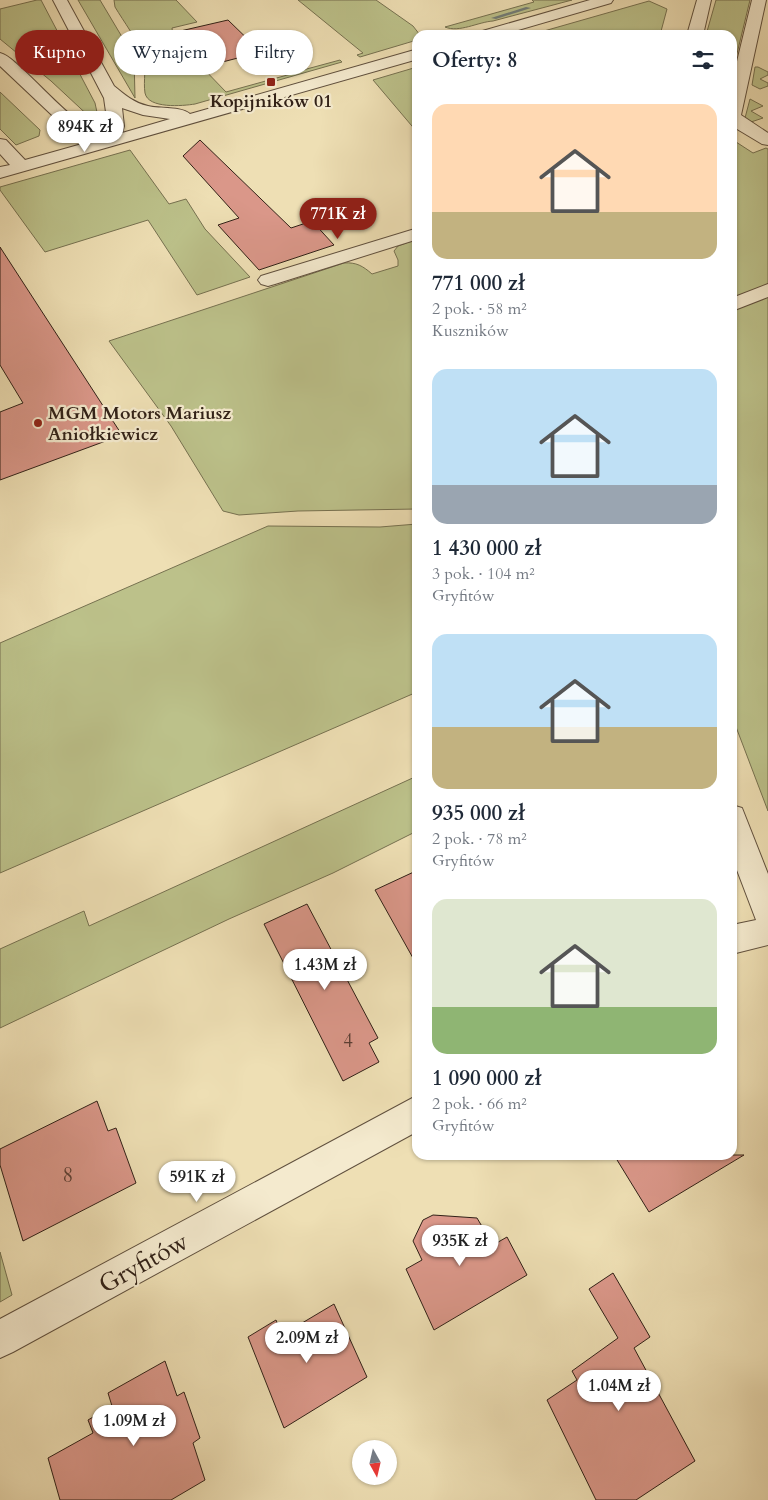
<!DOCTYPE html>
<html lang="pl">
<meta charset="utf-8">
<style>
:root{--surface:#fff;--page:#f2f2f3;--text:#1f2937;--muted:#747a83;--accent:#8f2418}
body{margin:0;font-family:Cardo,serif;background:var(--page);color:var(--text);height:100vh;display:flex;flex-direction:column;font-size:19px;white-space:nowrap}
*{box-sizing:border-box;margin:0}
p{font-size:16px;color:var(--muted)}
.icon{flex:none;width:28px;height:28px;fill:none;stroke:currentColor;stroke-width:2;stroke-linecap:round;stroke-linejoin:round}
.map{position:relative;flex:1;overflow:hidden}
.drawer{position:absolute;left:412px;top:30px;width:325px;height:1130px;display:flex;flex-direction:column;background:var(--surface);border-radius:15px;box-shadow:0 1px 4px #0004}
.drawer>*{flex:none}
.top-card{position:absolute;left:15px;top:30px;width:322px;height:45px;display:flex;gap:10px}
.needle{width:32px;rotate:172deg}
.buttons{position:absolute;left:352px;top:1440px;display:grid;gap:10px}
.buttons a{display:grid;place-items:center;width:45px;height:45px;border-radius:50%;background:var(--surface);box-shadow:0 1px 4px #0004;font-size:25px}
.price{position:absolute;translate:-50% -42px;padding:0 11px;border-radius:18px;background:#fff;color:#222;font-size:16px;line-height:32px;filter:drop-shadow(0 1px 2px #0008)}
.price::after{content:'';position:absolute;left:50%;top:30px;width:15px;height:11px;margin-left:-8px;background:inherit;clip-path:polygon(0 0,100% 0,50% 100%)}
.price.selected{background:var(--accent);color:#fff}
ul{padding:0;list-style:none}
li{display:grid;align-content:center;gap:10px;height:265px;padding:0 20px}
li span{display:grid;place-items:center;height:155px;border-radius:15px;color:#555}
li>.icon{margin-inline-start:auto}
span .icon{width:90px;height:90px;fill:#fffc;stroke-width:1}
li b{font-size:21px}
h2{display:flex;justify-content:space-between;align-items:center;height:60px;padding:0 20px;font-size:21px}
.pill{padding:0 18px;border-radius:22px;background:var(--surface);box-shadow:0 1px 4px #0004;font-size:18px;line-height:45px}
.pill.selected{background:var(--accent);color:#fff}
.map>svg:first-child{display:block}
.green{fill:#bcc18a;stroke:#767150}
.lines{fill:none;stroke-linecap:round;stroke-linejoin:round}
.stream{fill:#727d78;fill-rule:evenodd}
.building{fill:#da9789;stroke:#312117}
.minor-casing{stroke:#60503e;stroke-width:2}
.minor{fill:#f4eace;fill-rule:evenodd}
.poi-dot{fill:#8f2418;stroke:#f4eace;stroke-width:2}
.labels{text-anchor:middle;stroke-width:4.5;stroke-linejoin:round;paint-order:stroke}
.far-poi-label{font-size:18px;font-weight:bold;fill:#312117;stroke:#f4eace}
.number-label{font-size:19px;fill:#5b3e34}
.near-number-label{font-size:22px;fill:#5b3e34}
.near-street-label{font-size:25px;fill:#312117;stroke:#f4eace}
</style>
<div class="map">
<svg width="768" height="1500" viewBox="0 0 768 1500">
<rect width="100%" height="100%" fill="#eedfb4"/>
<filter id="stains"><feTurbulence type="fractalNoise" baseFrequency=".004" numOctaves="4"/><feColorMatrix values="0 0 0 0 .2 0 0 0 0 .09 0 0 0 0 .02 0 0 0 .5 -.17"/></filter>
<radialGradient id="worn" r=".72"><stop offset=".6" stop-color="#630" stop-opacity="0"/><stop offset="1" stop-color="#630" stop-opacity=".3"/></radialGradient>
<!-- green -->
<path class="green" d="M 37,0 L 41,0 L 95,103 L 98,117 L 96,121 L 94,121 L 51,81 L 0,39 L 0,9 Z
M 78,0 L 100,0 L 134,57 L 135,98 Z
M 114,0 L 176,0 L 197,22 L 172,28 L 173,37 L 226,92 L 291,74 L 296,70 L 303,70 L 340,60 L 342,62 L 195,104 C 183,106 148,109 145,93 C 143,81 147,66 143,54 C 136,38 124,22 115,7 Z
M 298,0 L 376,0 L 413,26 L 420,35 L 418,35 L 417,40 L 360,57 L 357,55 L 363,53 Z
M 532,0 L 572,0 L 493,21 C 478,22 459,33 445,27 L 534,2 Z
M 716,0 L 750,0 L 733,70 L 732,35 L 706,35 Z
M 649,1 L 667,9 L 660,35 L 530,35 Z
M 417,67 L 418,67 L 417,132 L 373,80 Z
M 755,67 L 758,67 L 768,72 L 768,75 L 760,79 L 768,83 L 768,86 L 760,89 L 752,85 Z
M 0,92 L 40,130 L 39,136 L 16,145 L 0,129 Z
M 750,99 L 763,106 L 751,111 L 763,118 L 751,122 L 745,118 Z
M 733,140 L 753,153 L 766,148 L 768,149 L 768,811 L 733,719 Z
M 130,150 L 169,204 L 186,199 L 205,229 L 250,277 L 197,295 L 148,220 L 45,252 L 0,190 L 0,187 Z
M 417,239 L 417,509 L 298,511 L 239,515 L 223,511 L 171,426 L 109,341 L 344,263 C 356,262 363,266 372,274 L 398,266 L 398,260 L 394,251 L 398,246 Z
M 417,524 L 417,692 L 0,873 L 0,643 L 268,526 L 380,527 Z
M 417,776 L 417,831 L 333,873 L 229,919 L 0,1028 L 0,949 L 84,911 L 89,926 Z
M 0,1252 L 12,1295 L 0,1302 Z"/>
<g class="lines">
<!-- stream -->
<path class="stream" d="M 526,7 L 531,8 L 496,19 L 491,18 Z"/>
</g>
<!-- building -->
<path class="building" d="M 228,20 L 261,52 L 207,66 L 176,32 Z
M 200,140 L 291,228 L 312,221 L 334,245 L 259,270 L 218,225 L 239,218 L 183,156 Z
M 0,247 L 122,435 L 0,480 L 0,412 L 23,403 L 0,365 Z
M 418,870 L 418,967 L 375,890 Z
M 307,904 L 378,1038 L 369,1043 L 379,1062 L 343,1081 L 264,924 Z
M 97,1101 L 108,1131 L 116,1128 L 136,1183 L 23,1241 L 0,1165 L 0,1149 Z
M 614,1155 L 744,1155 L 649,1212 Z
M 433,1215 L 477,1218 L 493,1245 L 507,1237 L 527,1275 L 434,1330 L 406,1269 L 422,1260 L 413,1241 L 423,1220 Z
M 613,1273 L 650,1337 L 634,1348 L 695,1461 L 636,1500 L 596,1500 L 547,1400 L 577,1380 L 572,1371 L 618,1338 L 589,1289 Z
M 334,1304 L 367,1377 L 284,1428 L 248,1337 L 276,1320 L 282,1335 Z
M 165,1361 L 177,1396 L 184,1392 L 200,1438 L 193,1443 L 205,1480 L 171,1500 L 60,1500 L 48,1458 L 93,1433 L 88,1420 L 112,1406 L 108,1393 Z"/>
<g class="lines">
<!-- minor casing -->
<g class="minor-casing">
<path id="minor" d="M 53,0 L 67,0 L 114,86 C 125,95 134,103 148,106 C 160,109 181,106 190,114 L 418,49 L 418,59 L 0,178 L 0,167 L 10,165 L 0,154 L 0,139 L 6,140 L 25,160 L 89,142 L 72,134 L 0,66 L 0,53 C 8,55 13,61 19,66 C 39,83 81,132 104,135 L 108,126 L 104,98 ZM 122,108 L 143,115 L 170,119 L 122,133 L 124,126 Z
M 590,0 L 613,0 L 611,3 L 501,35 L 476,35 L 479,32 Z
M 697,0 L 711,0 L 703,35 L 687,35 Z
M 752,0 L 766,0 L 741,115 L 768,133 L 768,145 L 762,144 L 732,126 L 732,82 Z
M 418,228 L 418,239 L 275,284 L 268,286 L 261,284 L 258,280 L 261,276 Z
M 768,284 L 768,297 L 732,311 L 732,298 Z
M 732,805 L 742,808 L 768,874 L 768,945 L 732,954 L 732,925 L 756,920 L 732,857 Z
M 418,1095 L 418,1131 L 13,1352 L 0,1358 L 0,1319 Z"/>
</g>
<!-- minor -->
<use href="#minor" class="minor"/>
</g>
<!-- markers -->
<g class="poi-dot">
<rect x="266" y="77" width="10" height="10" rx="2.5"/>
<circle cx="38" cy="423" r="5"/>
</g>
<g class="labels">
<!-- far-poi labels -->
<g class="far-poi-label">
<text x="271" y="107">Kopijników 01</text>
<text x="48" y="419" text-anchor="start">MGM Motors Mariusz<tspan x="48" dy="21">Aniołkiewicz</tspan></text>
</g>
<!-- number labels -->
<g class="number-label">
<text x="348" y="1047">4</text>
</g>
<!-- near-number labels -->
<g class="near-number-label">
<text x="68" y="1182">8</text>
</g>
<!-- near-street labels -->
<g class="near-street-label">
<text transform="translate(143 1262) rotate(-29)" y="9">Gryfitów</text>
</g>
</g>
<rect width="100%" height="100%" filter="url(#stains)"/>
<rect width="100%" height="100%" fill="url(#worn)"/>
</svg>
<div class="buttons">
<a><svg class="needle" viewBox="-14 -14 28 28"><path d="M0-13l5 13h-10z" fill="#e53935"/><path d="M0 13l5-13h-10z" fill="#747a83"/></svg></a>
</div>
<b class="price" style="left:85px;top:153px">894K zł</b>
<b class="price selected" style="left:338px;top:240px">771K zł</b>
<b class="price" style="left:325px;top:991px">1.43M zł</b>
<b class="price" style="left:197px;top:1203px">591K zł</b>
<b class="price" style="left:460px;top:1267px">935K zł</b>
<b class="price" style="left:307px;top:1364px">2.09M zł</b>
<b class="price" style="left:619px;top:1412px">1.04M zł</b>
<b class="price" style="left:134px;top:1447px">1.09M zł</b>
<div class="top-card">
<a class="pill selected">Kupno</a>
<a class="pill">Wynajem</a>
<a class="pill">Filtry</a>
</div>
<section class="drawer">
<h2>Oferty: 8<svg class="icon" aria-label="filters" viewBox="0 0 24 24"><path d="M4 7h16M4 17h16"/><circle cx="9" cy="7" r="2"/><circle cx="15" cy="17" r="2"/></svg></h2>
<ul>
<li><span style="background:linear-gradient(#ffd9b3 70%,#c2b280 0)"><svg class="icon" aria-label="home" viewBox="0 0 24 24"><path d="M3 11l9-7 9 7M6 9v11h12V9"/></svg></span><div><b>771 000 zł</b><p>2 pok. · 58 m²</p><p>Kuszników</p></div></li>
<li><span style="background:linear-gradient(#bfe0f5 75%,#9aa5b1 0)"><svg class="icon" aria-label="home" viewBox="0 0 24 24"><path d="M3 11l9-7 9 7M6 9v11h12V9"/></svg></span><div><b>1 430 000 zł</b><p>3 pok. · 104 m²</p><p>Gryfitów</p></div></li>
<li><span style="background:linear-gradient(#bfe0f5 60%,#c2b280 0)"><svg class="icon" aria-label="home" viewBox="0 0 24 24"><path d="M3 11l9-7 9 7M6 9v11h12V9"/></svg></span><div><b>935 000 zł</b><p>2 pok. · 78 m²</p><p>Gryfitów</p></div></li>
<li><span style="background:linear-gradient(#dfe7d0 70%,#8fb573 0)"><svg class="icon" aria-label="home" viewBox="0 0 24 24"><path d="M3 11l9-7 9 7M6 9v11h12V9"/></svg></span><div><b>1 090 000 zł</b><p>2 pok. · 66 m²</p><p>Gryfitów</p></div></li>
</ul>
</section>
</div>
